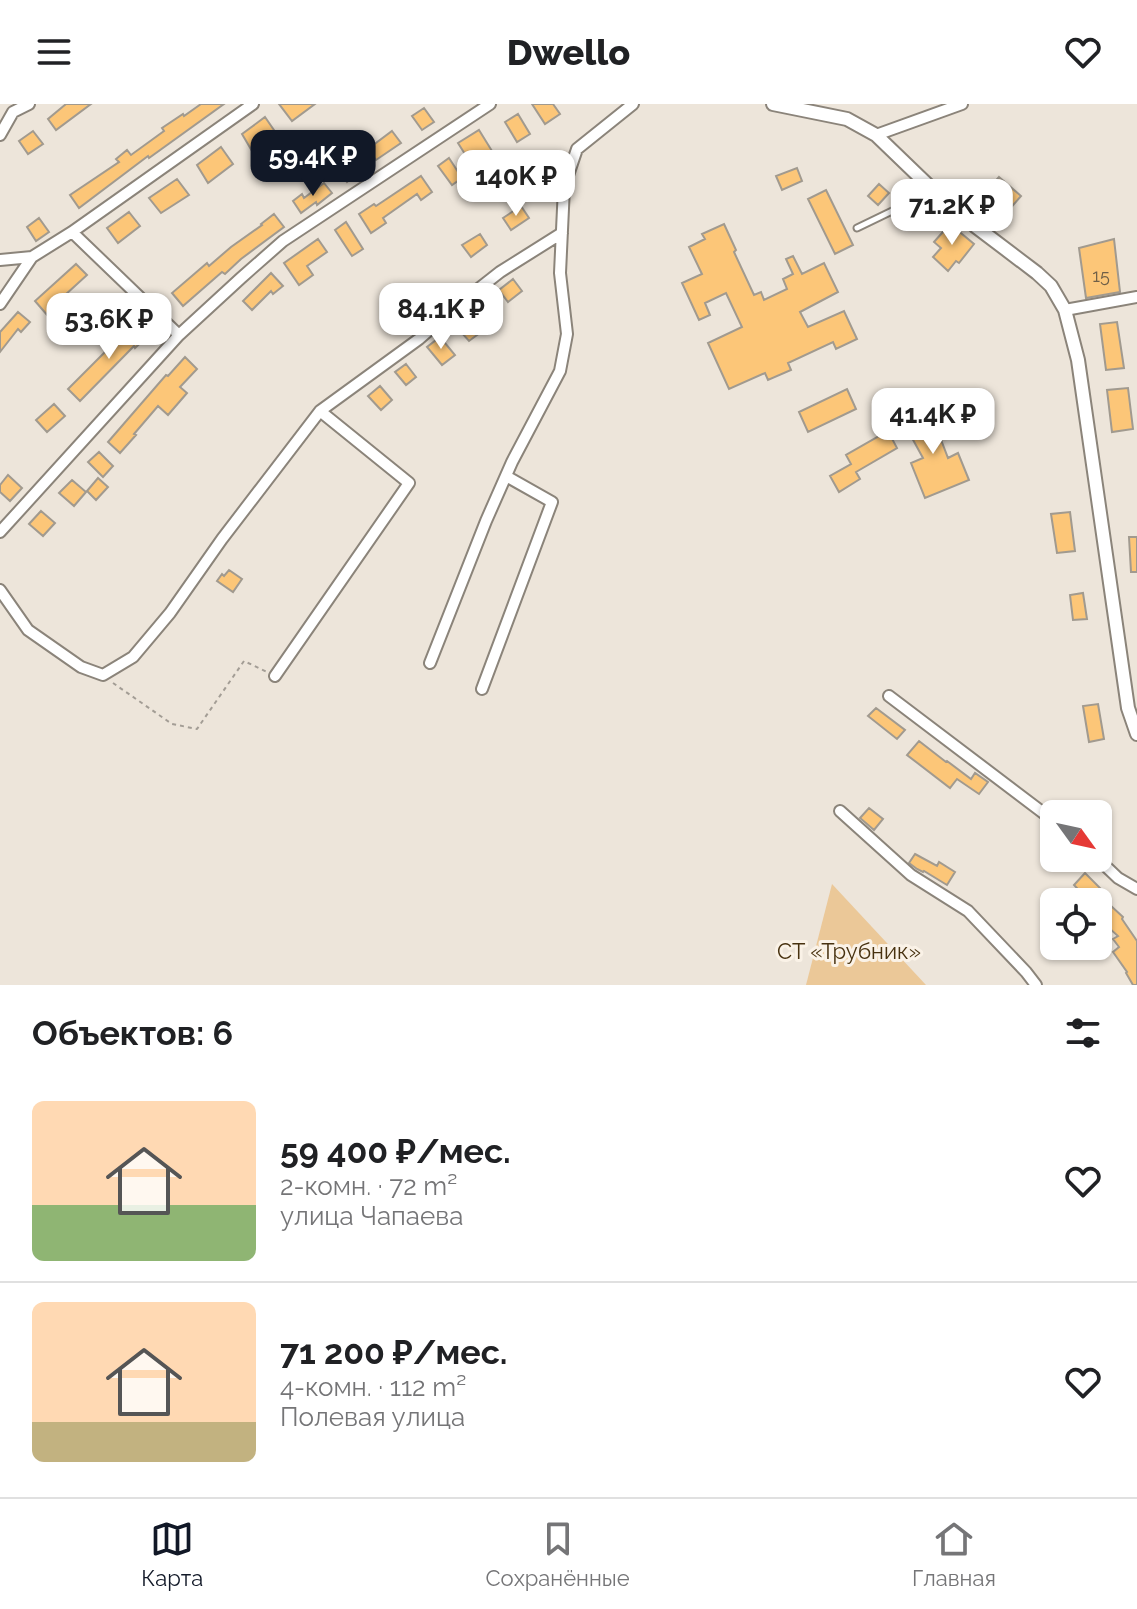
<!DOCTYPE html>
<html lang="ru">
<meta charset="utf-8">
<style>
:root{--surface:#fff;--page:#f2f2f2;--text:#202124;--muted:#757577;--line:#e0e0e0;--accent:#111827}
body{margin:0;font-family:Raleway,sans-serif;background:var(--page);color:var(--text);height:100vh;display:flex;flex-direction:column;font-size:30px;white-space:nowrap}
*{box-sizing:border-box;margin:0}
p{font-size:26px;color:var(--muted)}
.icon{flex:none;width:44px;height:44px;fill:none;stroke:currentColor;stroke-width:2;stroke-linecap:round;stroke-linejoin:round}
.map{position:relative;height:881px;overflow:hidden}
.sheet{display:flex;flex-direction:column;background:var(--surface);flex:1}
.sheet>*{flex:none}
.needle{width:52px;rotate:123deg}
.controls{position:absolute;left:1040px;top:696px;display:grid;gap:16px}
.controls a{display:grid;place-items:center;width:72px;height:72px;border-radius:12px;background:var(--surface);box-shadow:0 2px 6px #0004;font-size:40px}
.price{position:absolute;translate:-50% -68px;padding:0 18px;border-radius:16px;background:#fff;color:#222;font-size:26px;line-height:52px;filter:drop-shadow(0 2px 4px #0008)}
.price::after{content:'';position:absolute;left:50%;top:48px;width:24px;height:18px;margin-left:-12px;background:inherit;clip-path:polygon(0 0,100% 0,50% 100%)}
.price.selected{background:var(--accent);color:#fff}
ul{padding:0;list-style:none}
li{display:flex;align-items:center;gap:24px;height:200px;padding:0 32px}
li+li{border-top:2px solid var(--line)}
li span{display:grid;place-items:center;flex:none;width:224px;height:160px;border-radius:12px;color:#555}
li>.icon{margin-inline-start:auto}
span .icon{width:96px;height:96px;fill:#fffc;stroke-width:1}
li b{font-size:34px}
h2{display:flex;justify-content:space-between;align-items:center;height:96px;padding:0 32px;font-size:34px}
header{display:flex;justify-content:space-between;align-items:center;height:104px;padding:0 32px;background:var(--surface);font-size:36px;font-weight:800}
.tab-bar{display:flex;justify-content:space-around;align-items:center;height:112px;border-top:2px solid var(--line);background:var(--surface);font-size:22px;color:var(--muted)}
.tab-bar a{display:grid;justify-items:center;gap:4px}
.tab-bar .selected{color:var(--accent)}
.map>svg:first-child{display:block}
.green{fill:#ebc898}
.building{fill:#fcc678;stroke:#a19a8f;stroke-width:2}
.lines{fill:none;stroke-linecap:round;stroke-linejoin:round}
.service-casing{stroke:#8b847a;stroke-width:9}
.minor-casing{stroke:#8b847a;stroke-width:14}
.tertiary-casing{stroke:#8b847a;stroke-width:16}
.path{stroke:#a39d95;stroke-width:2;stroke-dasharray:4 4;stroke-linecap:butt}
.service{stroke:#fff;stroke-width:5}
.minor{stroke:#fff;stroke-width:10}
.tertiary{stroke:#fff;stroke-width:12}
.labels{text-anchor:middle;stroke-width:6;stroke-linejoin:round;paint-order:stroke}
.number-label{font-size:18px;fill:#6f5f48}
.park-label{font-size:22px;fill:#483210;stroke:#faf2e7}
</style>
<header><svg class="icon" aria-label="menu" viewBox="0 0 24 24"><path d="M4 6h16M4 12h16M4 18h16"/></svg>Dwello<svg class="icon" aria-label="heart" viewBox="0 0 24 24"><path d="M12 20l-8-8c-3-5 5-10 8-4 3-6 11-1 8 4z"/></svg></header>
<div class="map">
<svg width="1137" height="881" viewBox="0 0 1137 881">
<rect width="100%" height="100%" fill="#ede5da"/>
<!-- green -->
<path class="green" d="M 832,780 L 926,881 L 806,881 Z"/>
<!-- building -->
<path class="building" d="M 66,0 L 91,0 L 56,26 L 48,15 Z
M 201,0 L 224,0 L 149,54 L 148,52 L 79,104 L 70,91 L 119,58 L 116,55 L 127,46 L 131,51 L 164,27 L 162,24 L 183,10 L 184,12 Z
M 279,0 L 315,0 L 292,17 Z
M 532,0 L 553,0 L 560,10 L 545,20 Z
M 424,4 L 434,18 L 422,26 L 412,12 Z
M 518,10 L 530,30 L 517,38 L 505,18 Z
M 265,13 L 276,29 L 252,47 L 242,30 Z
M 479,26 L 492,47 L 470,58 L 458,39 Z
M 33,27 L 43,40 L 28,50 L 19,37 Z
M 392,27 L 401,39 L 376,56 L 368,45 Z
M 221,43 L 233,60 L 208,79 L 197,61 Z
M 352,53 L 362,65 L 347,78 L 336,64 Z
M 449,54 L 462,74 L 452,81 L 438,62 Z
M 797,64 L 802,77 L 782,86 L 776,72 Z
M 421,72 L 432,88 L 421,96 L 417,90 L 383,114 L 386,119 L 371,129 L 359,110 L 374,100 L 376,102 Z
M 999,73 L 1021,92 L 1007,108 L 985,89 Z
M 177,75 L 189,91 L 161,109 L 149,94 Z
M 324,79 L 332,89 L 317,101 L 316,98 L 301,109 L 293,97 L 302,90 L 304,94 Z
M 879,80 L 889,89 L 878,101 L 868,92 Z
M 826,86 L 853,141 L 835,150 L 808,95 Z
M 521,102 L 529,114 L 511,126 L 503,114 Z
M 129,108 L 140,122 L 118,139 L 107,124 Z
M 274,110 L 284,123 L 241,155 L 225,170 L 222,168 L 183,202 L 172,189 L 207,159 L 209,162 L 231,143 L 262,121 L 261,120 Z
M 39,114 L 49,128 L 36,137 L 27,123 Z
M 346,118 L 363,145 L 352,152 L 335,126 Z
M 724,120 L 736,146 L 734,148 L 754,191 L 761,188 L 764,196 L 787,185 L 783,175 L 793,170 L 786,155 L 793,152 L 802,170 L 824,159 L 838,188 L 800,208 L 808,223 L 844,207 L 857,235 L 836,245 L 833,238 L 788,259 L 791,266 L 768,276 L 765,269 L 729,285 L 708,239 L 742,223 L 726,189 L 705,199 L 710,211 L 699,216 L 682,179 L 702,170 L 689,143 L 705,135 L 702,130 Z
M 950,120 L 974,140 L 959,159 L 956,157 L 948,167 L 933,153 L 941,144 L 934,138 Z
M 480,130 L 487,141 L 471,153 L 462,141 Z
M 318,135 L 327,148 L 307,162 L 313,171 L 299,181 L 284,159 Z
M 1114,135 L 1120,188 L 1086,194 L 1079,144 Z
M 76,160 L 87,171 L 64,192 L 66,195 L 48,212 L 35,197 Z
M 271,169 L 283,182 L 273,190 L 271,187 L 252,206 L 243,197 Z
M 513,175 L 522,187 L 508,198 L 499,186 Z
M 18,208 L 30,218 L 21,228 L 18,225 L 0,248 L 0,228 Z
M 464,208 L 481,228 L 469,237 L 453,219 Z
M 142,217 L 152,228 L 135,244 L 134,242 L 80,297 L 68,285 L 113,240 L 115,242 Z
M 1117,218 L 1124,264 L 1106,266 L 1100,220 Z
M 440,233 L 455,251 L 442,261 L 427,243 Z
M 185,253 L 197,265 L 180,283 L 187,289 L 168,311 L 158,302 L 134,330 L 136,331 L 120,349 L 108,338 L 166,271 L 168,272 Z
M 406,260 L 416,273 L 406,281 L 395,268 Z
M 380,282 L 392,296 L 381,306 L 368,292 Z
M 1128,284 L 1133,325 L 1112,328 L 1107,286 Z
M 847,285 L 856,305 L 808,328 L 799,308 Z
M 54,300 L 65,312 L 47,328 L 36,316 Z
M 917,302 L 927,321 L 937,316 L 945,330 L 940,333 L 948,354 L 958,349 L 969,376 L 925,394 L 911,359 L 923,354 L 900,312 Z
M 888,327 L 897,344 L 856,368 L 860,375 L 839,388 L 830,372 L 851,360 L 846,351 Z
M 99,348 L 113,362 L 103,373 L 88,358 Z
M 8,371 L 22,384 L 10,397 L 0,388 L 0,381 Z
M 98,374 L 108,383 L 96,396 L 87,387 Z
M 72,376 L 86,388 L 74,402 L 59,389 Z
M 41,407 L 55,419 L 43,432 L 29,420 Z
M 1070,408 L 1075,447 L 1057,449 L 1051,410 Z
M 1129,433 L 1137,433 L 1137,468 L 1131,468 Z
M 229,466 L 242,475 L 233,488 L 217,477 L 222,470 L 224,472 Z
M 1083,489 L 1087,515 L 1073,516 L 1070,491 Z
M 1098,600 L 1104,635 L 1089,638 L 1083,602 Z
M 876,604 L 905,626 L 897,635 L 868,612 Z
M 919,637 L 946,658 L 947,657 L 971,675 L 975,669 L 988,678 L 979,690 L 957,675 L 950,684 L 907,651 Z
M 869,704 L 883,715 L 874,726 L 860,714 Z
M 915,750 L 937,762 L 939,758 L 955,768 L 947,781 L 924,767 L 923,768 L 917,765 L 909,759 Z
M 1085,769 L 1100,784 L 1089,797 L 1074,781 Z
M 1110,801 L 1123,813 L 1122,815 L 1137,837 L 1137,881 L 1133,881 L 1126,869 L 1127,868 L 1113,848 L 1119,843 L 1113,835 L 1118,832 L 1099,815 Z"/>
<g class="lines">
<!-- service casing -->
<g class="service-casing">
<path id="service" d="M 857,124 L 919,94 L 929,83"/>
</g>
<!-- minor casing -->
<g class="minor-casing">
<path id="minor" d="M 0,31 L 13,8 L 29,0
M 876,31 L 962,0
M 72,128 L 179,231
M 0,156 L 32,153
M 0,200 L 32,153 L 72,128 L 253,0
M 1065,206 L 1137,193
M 0,428 L 179,231 L 241,174 L 283,137 L 490,0
M 0,486 L 28,526 L 81,563 L 103,571 L 133,553 L 170,509 L 222,435 L 320,307 L 419,235 L 458,201 L 500,168 L 562,129
M 430,559 L 486,417 L 512,358 L 560,267 L 567,230 L 560,169 L 564,83 L 577,45 L 633,0
M 275,572 L 409,379 L 320,307
M 482,585 L 552,398 L 506,372
M 889,592 L 1054,717
M 840,707 L 911,771 L 968,807 L 1026,868 L 1036,881
M 1097,754 L 1118,774 L 1137,785"/>
</g>
<!-- tertiary casing -->
<g class="tertiary-casing">
<path id="tertiary" d="M 773,0 L 847,15 L 876,31 L 930,83 L 975,122 L 1037,169 L 1051,182 L 1065,206 L 1078,256 L 1128,604 L 1137,630"/>
</g>
<!-- path -->
<path class="path" d="M 113,579 L 172,620 L 197,625 L 244,557 L 267,568"/>
<!-- service -->
<use href="#service" class="service"/>
<!-- minor -->
<use href="#minor" class="minor"/>
<!-- tertiary -->
<use href="#tertiary" class="tertiary"/>
</g>
<g class="labels">
<!-- number labels -->
<g class="number-label">
<text x="1101" y="178">15</text>
</g>
<!-- park labels -->
<g class="park-label">
<text x="849" y="855">СТ «Трубник»</text>
</g>
</g>
</svg>
<div class="controls">
<a><svg class="needle" viewBox="-14 -14 28 28"><path d="M0-13l5 13h-10z" fill="#e53935"/><path d="M0 13l5-13h-10z" fill="#757577"/></svg></a>
<a><svg class="icon" aria-label="locate" viewBox="0 0 24 24"><circle cx="12" cy="12" r="6"/><path d="M12 2v4M12 18v4M2 12h4M18 12h4"/></svg></a>
</div>
<b class="price selected" style="left:313px;top:94px">59.4K ₽</b>
<b class="price" style="left:516px;top:114px">140K ₽</b>
<b class="price" style="left:952px;top:143px">71.2K ₽</b>
<b class="price" style="left:441px;top:247px">84.1K ₽</b>
<b class="price" style="left:109px;top:257px">53.6K ₽</b>
<b class="price" style="left:933px;top:352px">41.4K ₽</b>
</div>
<section class="sheet">
<h2>Объектов: 6<svg class="icon" aria-label="filters" viewBox="0 0 24 24"><path d="M4 7h16M4 17h16"/><circle cx="9" cy="7" r="2"/><circle cx="15" cy="17" r="2"/></svg></h2>
<ul>
<li><span style="background:linear-gradient(#ffd9b3 65%,#8fb573 0)"><svg class="icon" aria-label="home" viewBox="0 0 24 24"><path d="M3 11l9-7 9 7M6 9v11h12V9"/></svg></span><div><b>59 400 ₽/мес.</b><p>2-комн. · 72 m²</p><p>улица Чапаева</p></div><svg class="icon" aria-label="heart" viewBox="0 0 24 24"><path d="M12 20l-8-8c-3-5 5-10 8-4 3-6 11-1 8 4z"/></svg></li>
<li><span style="background:linear-gradient(#ffd9b3 75%,#c2b280 0)"><svg class="icon" aria-label="home" viewBox="0 0 24 24"><path d="M3 11l9-7 9 7M6 9v11h12V9"/></svg></span><div><b>71 200 ₽/мес.</b><p>4-комн. · 112 m²</p><p>Полевая улица</p></div><svg class="icon" aria-label="heart" viewBox="0 0 24 24"><path d="M12 20l-8-8c-3-5 5-10 8-4 3-6 11-1 8 4z"/></svg></li>
</ul>
</section>
<nav class="tab-bar">
<a class="selected"><svg class="icon" aria-label="map" viewBox="0 0 24 24"><path d="M3 6l6-2 6 2 6-2v14l-6 2-6-2-6 2zM9 4v14M15 6v14"/></svg>Карта</a>
<a><svg class="icon" aria-label="saved" viewBox="0 0 24 24"><path d="M7 4h10v16l-5-4-5 4z"/></svg>Сохранённые</a>
<a><svg class="icon" aria-label="home" viewBox="0 0 24 24"><path d="M3 11l9-7 9 7M6 9v11h12V9"/></svg>Главная</a>
</nav>
